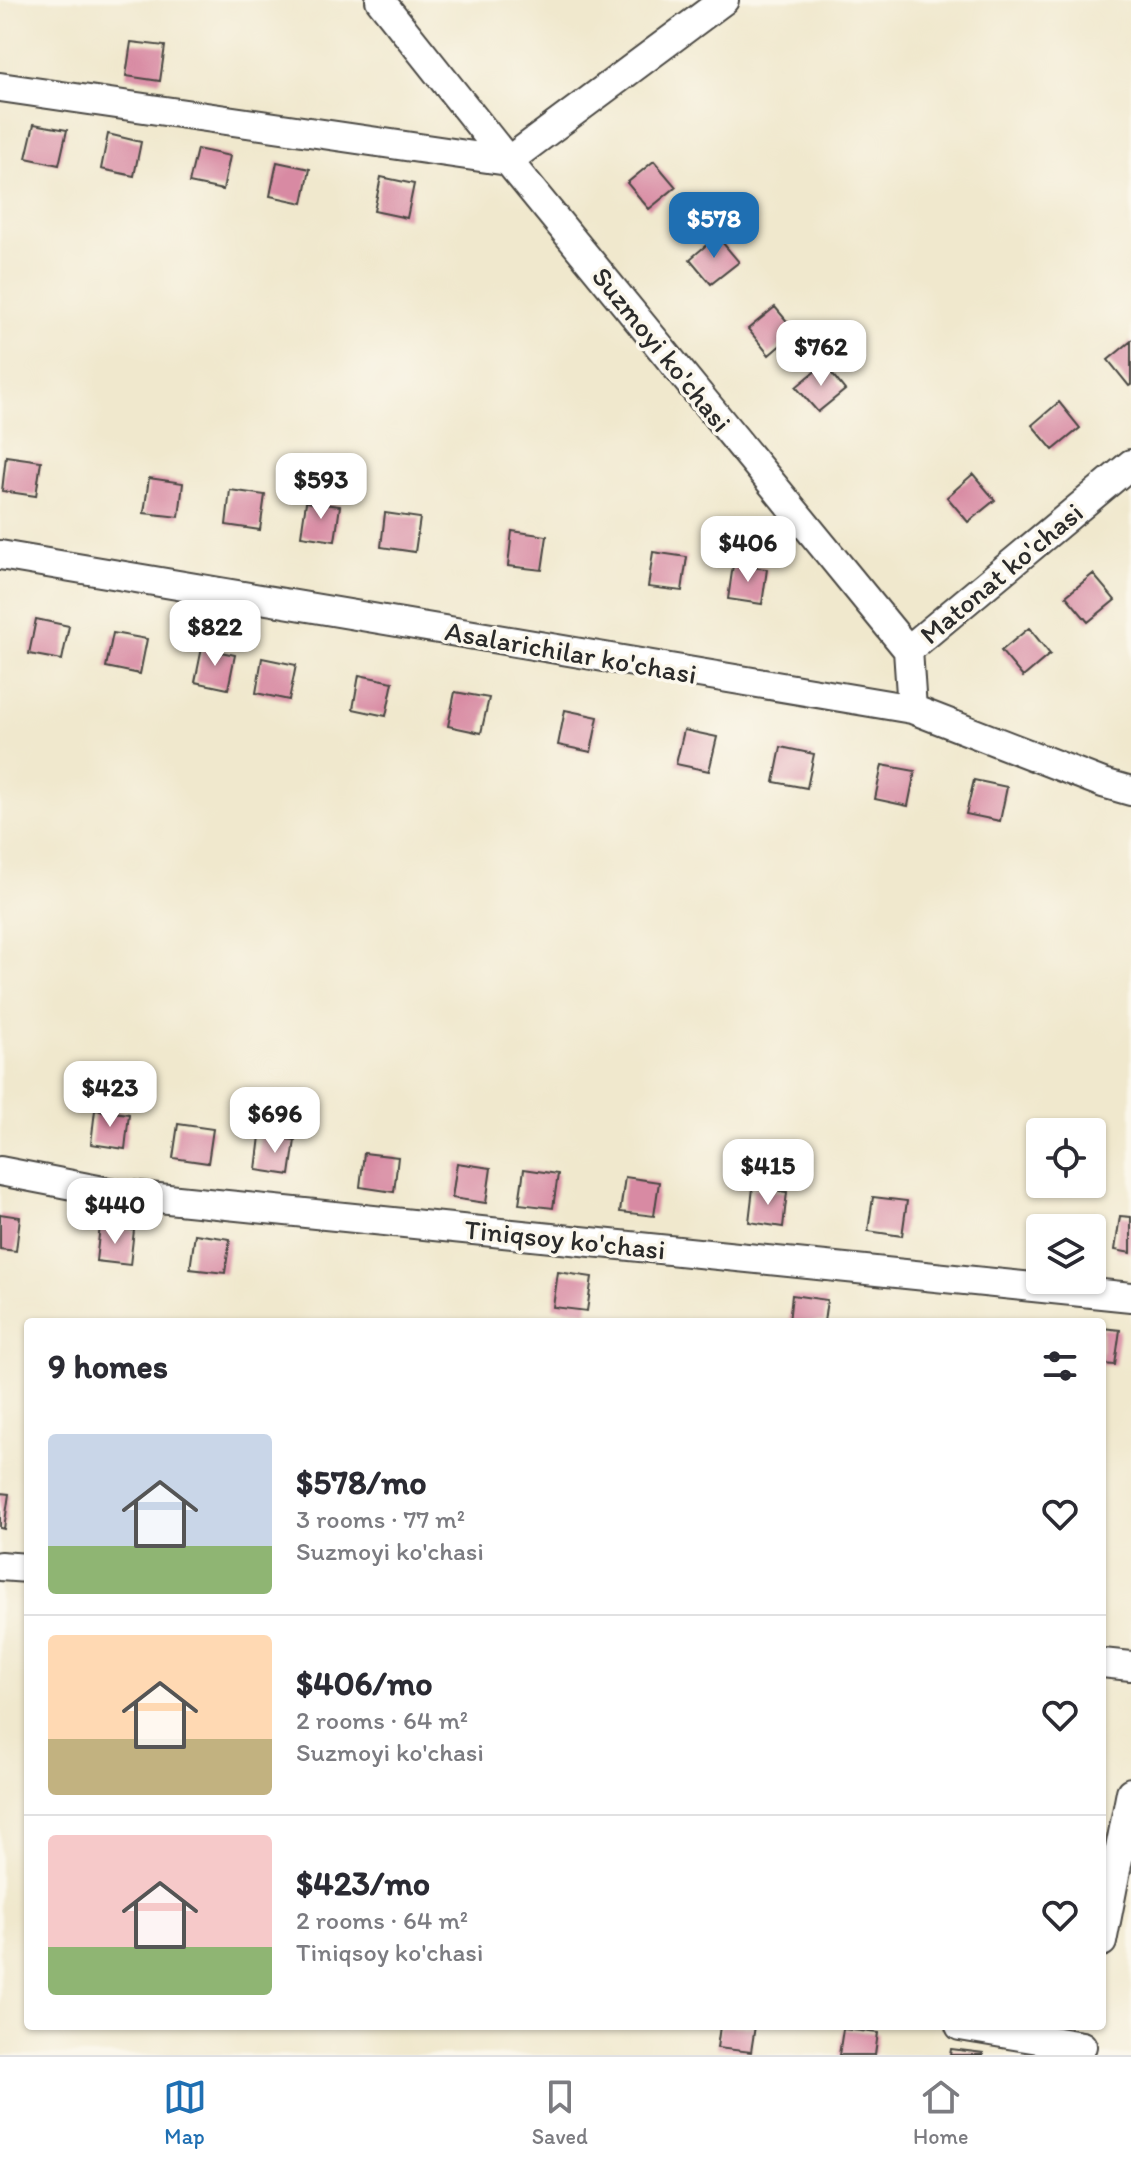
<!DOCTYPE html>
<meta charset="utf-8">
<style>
:root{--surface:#fff;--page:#f2f2f3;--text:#2b2b33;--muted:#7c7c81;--line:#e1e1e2;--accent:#1f6fb2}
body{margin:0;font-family:Itim,sans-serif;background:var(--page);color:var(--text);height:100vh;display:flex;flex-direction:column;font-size:30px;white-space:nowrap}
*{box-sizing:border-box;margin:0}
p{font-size:26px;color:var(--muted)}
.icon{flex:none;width:44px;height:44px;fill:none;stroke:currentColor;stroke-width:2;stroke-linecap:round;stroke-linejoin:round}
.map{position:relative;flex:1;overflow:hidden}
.panel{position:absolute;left:24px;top:1318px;width:1082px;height:712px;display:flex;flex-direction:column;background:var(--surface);border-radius:8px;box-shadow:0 2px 6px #0004}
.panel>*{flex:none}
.controls{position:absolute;left:1026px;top:1118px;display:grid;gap:16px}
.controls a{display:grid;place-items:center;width:80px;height:80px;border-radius:8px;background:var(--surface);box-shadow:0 2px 6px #0004;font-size:40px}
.price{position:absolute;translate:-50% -68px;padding:0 18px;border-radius:16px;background:#fff;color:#222;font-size:26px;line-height:52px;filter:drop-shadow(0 2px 4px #0008)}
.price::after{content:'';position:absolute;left:50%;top:48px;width:24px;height:18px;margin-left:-12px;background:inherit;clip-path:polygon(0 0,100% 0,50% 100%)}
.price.selected{background:var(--accent);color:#fff}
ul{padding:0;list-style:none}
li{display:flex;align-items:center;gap:24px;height:200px;padding:0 24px}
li+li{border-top:2px solid var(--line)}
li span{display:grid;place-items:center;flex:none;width:224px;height:160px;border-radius:8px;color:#555}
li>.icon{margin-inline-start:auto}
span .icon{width:96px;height:96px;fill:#fffc;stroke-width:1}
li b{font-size:34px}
h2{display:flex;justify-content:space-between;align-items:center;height:96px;padding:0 24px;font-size:34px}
.menu{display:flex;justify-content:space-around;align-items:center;height:112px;border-top:2px solid var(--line);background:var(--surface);font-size:22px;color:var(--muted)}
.menu a{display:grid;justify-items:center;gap:4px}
.menu .selected{color:var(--accent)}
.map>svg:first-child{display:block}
.building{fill:#d88aa3}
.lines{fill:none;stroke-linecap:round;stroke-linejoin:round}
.minor-casing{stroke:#494743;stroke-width:32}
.minor{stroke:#fff;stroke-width:28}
.labels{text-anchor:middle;stroke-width:7;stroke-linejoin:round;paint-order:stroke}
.street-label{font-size:28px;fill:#2b2b2b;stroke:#fbf7ec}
</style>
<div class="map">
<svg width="1131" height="2055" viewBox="0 0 1131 2055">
<rect width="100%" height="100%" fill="#fbf7ec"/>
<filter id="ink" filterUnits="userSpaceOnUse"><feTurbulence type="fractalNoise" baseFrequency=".0125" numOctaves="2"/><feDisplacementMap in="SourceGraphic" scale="16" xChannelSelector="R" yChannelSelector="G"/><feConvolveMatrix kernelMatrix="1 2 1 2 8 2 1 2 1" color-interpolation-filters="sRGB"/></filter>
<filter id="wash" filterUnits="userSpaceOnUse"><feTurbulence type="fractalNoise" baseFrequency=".006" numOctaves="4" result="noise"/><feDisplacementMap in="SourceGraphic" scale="32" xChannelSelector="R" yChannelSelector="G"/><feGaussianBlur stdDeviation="1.8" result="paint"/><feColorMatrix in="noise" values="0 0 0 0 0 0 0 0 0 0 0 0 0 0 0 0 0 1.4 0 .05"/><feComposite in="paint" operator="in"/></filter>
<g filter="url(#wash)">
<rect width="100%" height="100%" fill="#f0e8cd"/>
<g id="blocks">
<!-- building -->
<path class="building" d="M 131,42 L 165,46 L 160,81 L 126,76 Z
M 34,124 L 67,130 L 59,165 L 26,158 Z
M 108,134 L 141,142 L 134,176 L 101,169 Z
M 197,149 L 230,156 L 223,190 L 189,183 Z
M 654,161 L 676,187 L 649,209 L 627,183 Z
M 277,162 L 310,169 L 303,203 L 270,196 Z
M 381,177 L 414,184 L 407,218 L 374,211 Z
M 717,236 L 739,262 L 711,284 L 690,259 Z
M 775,307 L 796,332 L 769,355 L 748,329 Z
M 1131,341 L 1131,385 L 1129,386 L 1108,360 Z
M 824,364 L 845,390 L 818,412 L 796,387 Z
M 1059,402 L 1080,428 L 1053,450 L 1032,425 Z
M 6,456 L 41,461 L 36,496 L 2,491 Z
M 973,474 L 995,500 L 968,522 L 947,497 Z
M 149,478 L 183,483 L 179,517 L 144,513 Z
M 230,490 L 265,495 L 260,530 L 226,525 Z
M 306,502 L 340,506 L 335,541 L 301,536 Z
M 385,513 L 420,518 L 415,552 L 381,547 Z
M 512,531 L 547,536 L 542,570 L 508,566 Z
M 653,552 L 687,557 L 682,591 L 648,587 Z
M 733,565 L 767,569 L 762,604 L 728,599 Z
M 1093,574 L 1115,600 L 1088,622 L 1066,596 Z
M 36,619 L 69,626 L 62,660 L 29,654 Z
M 1029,628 L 1050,654 L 1023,677 L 1001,651 Z
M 113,633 L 147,639 L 140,674 L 106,667 Z
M 202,648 L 235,655 L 228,689 L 195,682 Z
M 262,658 L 296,665 L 289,700 L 256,693 Z
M 359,675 L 393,682 L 386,716 L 353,709 Z
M 455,692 L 489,698 L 481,733 L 448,726 Z
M 565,710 L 598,717 L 591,752 L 558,745 Z
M 684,730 L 717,737 L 709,771 L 676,764 Z
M 781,747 L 814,754 L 807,788 L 774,782 Z
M 882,765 L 915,771 L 908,806 L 875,799 Z
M 974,780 L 1007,787 L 1000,821 L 966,814 Z
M 95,1110 L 129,1114 L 125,1149 L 91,1144 Z
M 178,1124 L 213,1129 L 208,1163 L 173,1158 Z
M 260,1136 L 295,1140 L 290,1175 L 256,1170 Z
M 364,1153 L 398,1157 L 394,1192 L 360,1187 Z
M 457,1163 L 491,1168 L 486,1203 L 452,1198 Z
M 524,1169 L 558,1174 L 553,1208 L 519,1204 Z
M 625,1177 L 659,1182 L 654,1216 L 620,1212 Z
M 753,1188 L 787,1192 L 783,1227 L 749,1222 Z
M 873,1197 L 907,1201 L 902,1236 L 868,1231 Z
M 0,1214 L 20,1217 L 16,1251 L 0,1249 Z
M 1120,1216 L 1131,1217 L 1131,1253 L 1115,1250 Z
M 100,1226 L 134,1230 L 130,1265 L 96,1261 Z
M 195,1234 L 230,1239 L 225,1273 L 190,1269 Z
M 558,1272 L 592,1277 L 587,1311 L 553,1307 Z
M 792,1295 L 827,1300 L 824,1322 L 789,1322 Z
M 1102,1328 L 1120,1330 L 1115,1365 L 1102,1364 Z
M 0,1493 L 9,1494 L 4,1529 L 0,1528 Z
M 720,2026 L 755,2026 L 751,2052 L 717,2048 Z
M 843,2029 L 878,2033 L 875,2055 L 839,2055 Z
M 951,2049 L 983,2053 L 983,2055 L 950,2055 Z"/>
</g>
</g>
<g filter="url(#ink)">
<use href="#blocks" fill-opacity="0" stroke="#494743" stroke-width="2"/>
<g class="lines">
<!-- minor casing -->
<g class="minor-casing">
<path id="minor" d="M 380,0 L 508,161 L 908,650 L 912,709
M 0,87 L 508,161 L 724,0
M 0,555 L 912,709 L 1103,783 L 1131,791
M 908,650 L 1131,464
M 0,1171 L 119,1194 L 1131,1297
M 0,1566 L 28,1568
M 1102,1663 L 1131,1666
M 1102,1942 L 1131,1792
M 960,2026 L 1082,2046"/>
</g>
<!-- minor -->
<use href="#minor" class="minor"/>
</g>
</g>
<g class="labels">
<!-- street labels -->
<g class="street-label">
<text transform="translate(662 349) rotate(51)" y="10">Suzmoyi ko'chasi</text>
<text transform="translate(1001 573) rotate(-40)" y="10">Matonat ko'chasi</text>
<text transform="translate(571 652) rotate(10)" y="10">Asalarichilar ko'chasi</text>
<text transform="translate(565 1239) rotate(6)" y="10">Tiniqsoy ko'chasi</text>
</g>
</g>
</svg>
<div class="controls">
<a><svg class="icon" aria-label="locate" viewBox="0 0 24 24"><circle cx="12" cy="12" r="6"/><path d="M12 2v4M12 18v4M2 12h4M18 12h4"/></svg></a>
<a><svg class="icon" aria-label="layers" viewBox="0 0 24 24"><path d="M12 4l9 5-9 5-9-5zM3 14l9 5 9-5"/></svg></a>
</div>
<b class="price selected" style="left:714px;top:260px">$578</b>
<b class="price" style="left:821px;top:388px">$762</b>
<b class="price" style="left:321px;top:521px">$593</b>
<b class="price" style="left:748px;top:584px">$406</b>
<b class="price" style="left:215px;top:668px">$822</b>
<b class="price" style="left:110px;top:1129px">$423</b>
<b class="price" style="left:275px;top:1155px">$696</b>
<b class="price" style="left:768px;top:1207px">$415</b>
<b class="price" style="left:115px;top:1246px">$440</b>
<section class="panel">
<h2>9 homes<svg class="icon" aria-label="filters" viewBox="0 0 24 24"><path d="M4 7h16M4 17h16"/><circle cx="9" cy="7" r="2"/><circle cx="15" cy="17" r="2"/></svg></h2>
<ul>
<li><span style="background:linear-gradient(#c9d6e8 70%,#8fb573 0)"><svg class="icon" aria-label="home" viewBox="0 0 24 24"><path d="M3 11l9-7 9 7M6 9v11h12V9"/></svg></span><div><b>$578/mo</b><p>3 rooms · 77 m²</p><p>Suzmoyi ko'chasi</p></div><svg class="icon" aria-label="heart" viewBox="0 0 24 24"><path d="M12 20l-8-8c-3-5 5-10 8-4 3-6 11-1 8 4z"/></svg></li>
<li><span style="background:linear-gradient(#ffd9b3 65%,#c2b280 0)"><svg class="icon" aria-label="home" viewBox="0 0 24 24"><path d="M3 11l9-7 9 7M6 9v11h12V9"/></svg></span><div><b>$406/mo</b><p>2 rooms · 64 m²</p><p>Suzmoyi ko'chasi</p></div><svg class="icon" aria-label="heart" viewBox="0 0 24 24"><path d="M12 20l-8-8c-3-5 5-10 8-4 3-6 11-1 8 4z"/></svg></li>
<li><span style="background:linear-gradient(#f6c9c9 70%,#8fb573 0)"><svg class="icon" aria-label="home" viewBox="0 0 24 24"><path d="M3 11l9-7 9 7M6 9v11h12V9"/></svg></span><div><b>$423/mo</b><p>2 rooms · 64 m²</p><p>Tiniqsoy ko'chasi</p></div><svg class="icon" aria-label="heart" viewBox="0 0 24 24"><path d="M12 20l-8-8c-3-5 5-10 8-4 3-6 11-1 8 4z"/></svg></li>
</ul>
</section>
</div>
<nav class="menu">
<a class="selected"><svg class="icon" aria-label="map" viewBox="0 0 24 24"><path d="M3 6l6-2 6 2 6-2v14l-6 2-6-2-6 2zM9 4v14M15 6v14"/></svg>Map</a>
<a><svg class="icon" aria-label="saved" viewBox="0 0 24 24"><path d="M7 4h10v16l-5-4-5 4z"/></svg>Saved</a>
<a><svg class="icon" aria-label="home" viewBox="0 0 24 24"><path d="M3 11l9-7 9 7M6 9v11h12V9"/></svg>Home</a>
</nav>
